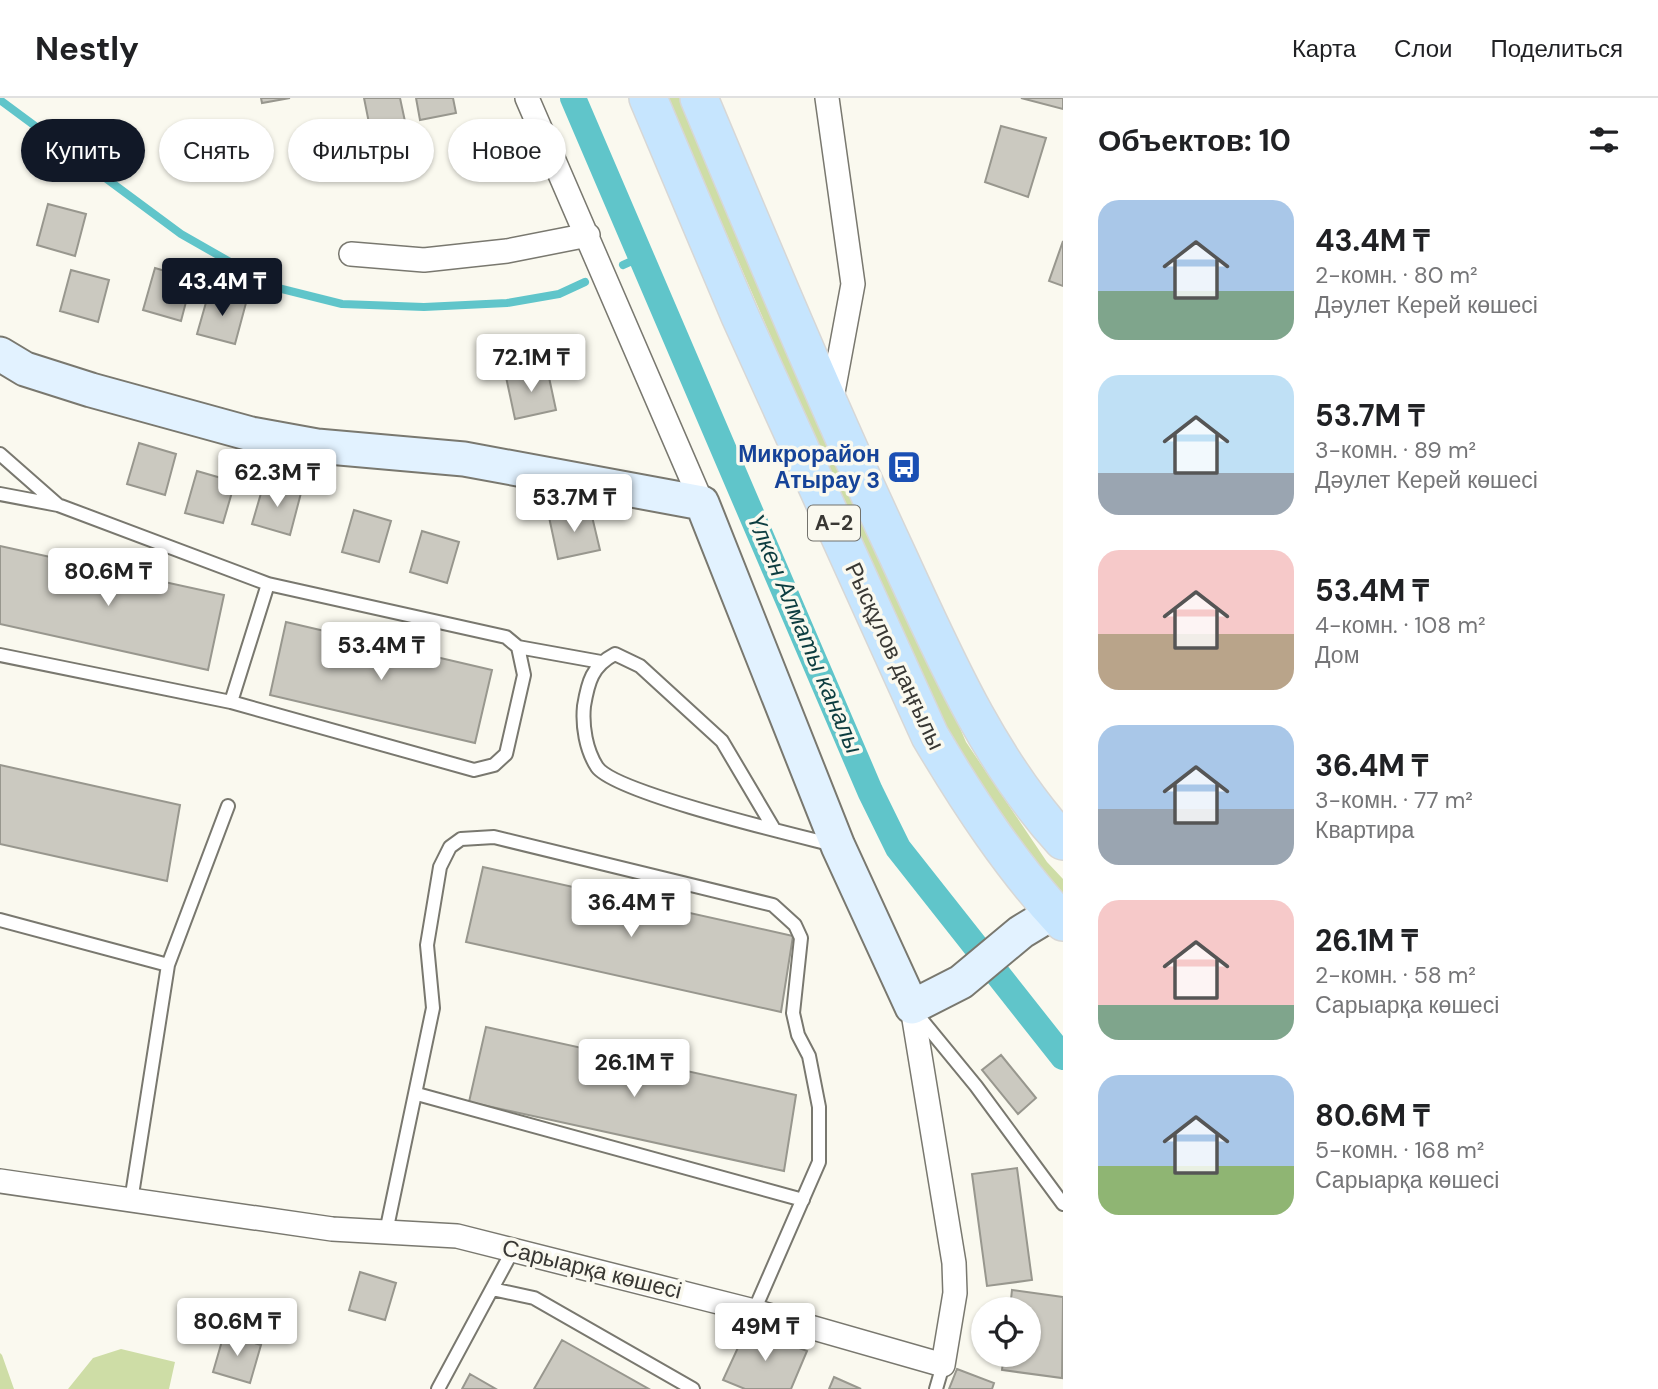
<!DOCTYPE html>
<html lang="ru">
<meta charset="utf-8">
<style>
:root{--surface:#fff;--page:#f6f6f6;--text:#202124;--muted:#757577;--line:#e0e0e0;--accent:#111827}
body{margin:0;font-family:"DM Sans",sans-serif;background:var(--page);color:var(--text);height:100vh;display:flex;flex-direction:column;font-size:26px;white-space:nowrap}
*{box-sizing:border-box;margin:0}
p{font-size:23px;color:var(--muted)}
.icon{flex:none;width:38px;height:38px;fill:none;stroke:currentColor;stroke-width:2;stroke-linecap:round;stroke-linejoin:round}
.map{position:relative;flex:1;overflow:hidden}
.side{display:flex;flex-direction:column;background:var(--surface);width:595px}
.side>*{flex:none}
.guide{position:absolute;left:21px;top:21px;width:665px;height:63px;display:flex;gap:14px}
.tools{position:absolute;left:971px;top:1199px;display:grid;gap:14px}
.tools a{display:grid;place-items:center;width:70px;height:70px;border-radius:50%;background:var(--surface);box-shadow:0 2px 5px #0004;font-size:35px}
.price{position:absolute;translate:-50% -60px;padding:0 16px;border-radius:7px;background:#fff;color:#222;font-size:23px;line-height:46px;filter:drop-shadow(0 2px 4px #0008)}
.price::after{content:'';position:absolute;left:50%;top:42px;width:21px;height:16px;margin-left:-10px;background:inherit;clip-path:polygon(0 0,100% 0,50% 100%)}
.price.on{background:var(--accent);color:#fff}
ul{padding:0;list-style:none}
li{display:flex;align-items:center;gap:21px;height:175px;padding:0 35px}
li span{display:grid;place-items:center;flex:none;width:196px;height:140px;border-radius:21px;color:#555}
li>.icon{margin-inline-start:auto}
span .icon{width:84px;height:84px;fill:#fffc;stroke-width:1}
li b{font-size:30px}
h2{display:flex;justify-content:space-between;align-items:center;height:84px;padding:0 35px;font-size:30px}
.pill{padding:0 24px;border-radius:32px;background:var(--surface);box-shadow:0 2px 5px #0004;font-size:24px;line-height:63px}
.pill.on{background:var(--accent);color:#fff}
header{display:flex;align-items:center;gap:42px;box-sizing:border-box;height:98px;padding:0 35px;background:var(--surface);border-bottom:2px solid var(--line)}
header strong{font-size:33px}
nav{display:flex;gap:38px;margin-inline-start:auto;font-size:24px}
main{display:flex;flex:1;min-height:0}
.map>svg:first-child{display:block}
.green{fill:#cedda6}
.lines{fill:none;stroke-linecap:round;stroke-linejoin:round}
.stream{stroke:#60c5ca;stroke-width:8}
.canal{stroke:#60c5ca;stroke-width:26}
.building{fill:#cbc9c0;stroke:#98978e;stroke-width:2}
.lane-casing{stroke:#79786f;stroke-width:16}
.street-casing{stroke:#79786f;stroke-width:26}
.secondary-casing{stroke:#79786f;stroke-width:37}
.primary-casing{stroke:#d7d7d6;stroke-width:40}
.lane{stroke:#fff;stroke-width:12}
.street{stroke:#fff;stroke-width:23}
.secondary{stroke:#e2f2ff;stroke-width:33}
.primary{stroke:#c6e5fe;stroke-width:37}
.labels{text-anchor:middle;stroke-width:7;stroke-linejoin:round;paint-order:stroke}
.shield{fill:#faf9ef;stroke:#73726c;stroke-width:2}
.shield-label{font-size:21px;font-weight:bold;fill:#393834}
.transit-label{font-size:23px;font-weight:bold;fill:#164399;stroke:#faf9ef;text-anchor:end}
.street-label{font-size:23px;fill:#393834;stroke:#faf9ef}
.water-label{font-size:24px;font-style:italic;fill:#0d3d40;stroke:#faf9ef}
</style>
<header>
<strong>Nestly</strong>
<nav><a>Карта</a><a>Слои</a><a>Поделиться</a></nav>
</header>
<main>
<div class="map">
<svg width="1063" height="1291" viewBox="0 0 1063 1291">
<rect width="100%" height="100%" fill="#faf9ef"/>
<!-- green -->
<path class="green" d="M 668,0 L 688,0 L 966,644 L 1047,764 L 1063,781 L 1063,806 L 948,650 Z
M 121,1251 L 175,1264 L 169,1291 L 68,1291 L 93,1260 Z
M 0,1255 L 2,1257 L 14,1291 L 0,1291 Z"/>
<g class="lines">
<!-- stream -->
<path class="stream" d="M 0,2 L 181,136 L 274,189 L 342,206 L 424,209 L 507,205 L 559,196 L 585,184
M 623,167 L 641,159"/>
<!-- canal -->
<path class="canal" d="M 573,0 L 870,693 L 898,750 L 1063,959"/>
</g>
<!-- building -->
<path class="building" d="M 261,0 L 290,0 L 262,5 Z
M 364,0 L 400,0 L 406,28 L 371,35 Z
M 416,0 L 453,0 L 456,15 L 420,22 Z
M 1021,0 L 1063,0 L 1063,11 Z
M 1001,28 L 1046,40 L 1028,99 L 985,84 Z
M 48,106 L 86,116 L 75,158 L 37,147 Z
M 1063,143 L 1063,188 L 1049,183 Z
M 155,170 L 192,181 L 181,223 L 143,212 Z
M 71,172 L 109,182 L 98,224 L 60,213 Z
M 209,194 L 246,205 L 235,246 L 197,236 Z
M 547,270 L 556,312 L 515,321 L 506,279 Z
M 139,345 L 176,356 L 165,397 L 127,386 Z
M 197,373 L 235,384 L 223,425 L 185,415 Z
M 264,385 L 301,395 L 290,437 L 252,426 Z
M 590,410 L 600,452 L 558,461 L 549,419 Z
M 354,412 L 391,423 L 379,464 L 342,454 Z
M 422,433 L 459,444 L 447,485 L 410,474 Z
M 0,448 L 224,497 L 208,572 L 0,526 Z
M 286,524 L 492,572 L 475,645 L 270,597 Z
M 0,667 L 180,707 L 167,783 L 0,746 Z
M 483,769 L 793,838 L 781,914 L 466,844 Z
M 486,929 L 796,997 L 784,1073 L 469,1004 Z
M 1001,957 L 1036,1000 L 1018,1016 L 982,972 Z
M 1017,1070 L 1032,1182 L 987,1188 L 972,1076 Z
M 360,1174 L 396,1185 L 385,1222 L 349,1212 Z
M 1012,1192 L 1063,1199 L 1062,1280 L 1002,1272 L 1004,1256 L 1029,1256 L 1029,1211 L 1010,1211 Z
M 747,1230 L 807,1253 L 791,1291 L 745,1291 L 723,1282 Z
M 224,1236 L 261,1247 L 250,1285 L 213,1274 Z
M 562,1242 L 649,1291 L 534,1291 Z
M 957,1271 L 994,1285 L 992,1291 L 949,1291 Z
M 470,1276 L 496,1291 L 462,1291 Z
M 834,1279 L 861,1291 L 829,1291 Z"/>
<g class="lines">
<!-- lane casing -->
<g class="lane-casing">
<path id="lane" d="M 0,356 L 58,407 L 268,486 L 506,539 L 518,549 L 524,577 L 506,656 L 494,667 L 474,672 L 231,604 L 0,557
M 0,396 L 58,407
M 518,549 L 601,564
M 231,604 L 268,486
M 774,731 L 722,643 L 640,568 L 615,556 C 592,568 588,584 584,608 C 582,628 586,652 597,669 C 615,695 795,737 834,747
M 0,822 L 168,867
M 916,915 L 976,988 L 1063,1106
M 417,996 L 803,1102
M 131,1103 L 168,867 L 228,708
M 386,1134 L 433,910 L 427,847 L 440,769 L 450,749 L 461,741 L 494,739 L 773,807 L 795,827 L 801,840 L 793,915 L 798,937 L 809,958 L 819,1009 L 819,1064 L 754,1213
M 492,1191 L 534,1200 L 693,1291
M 438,1291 L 514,1150
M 936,1291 L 943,1267"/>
</g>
<!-- street casing -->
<g class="street-casing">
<path id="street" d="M 527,0 L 702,405
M 827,0 L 853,186 L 831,305
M 351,156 L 424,162 L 507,153 L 588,137
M 0,1083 L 332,1131 L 457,1138 L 754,1213 L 943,1267 L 955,1195 L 954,1165 L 912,909"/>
</g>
<!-- secondary casing -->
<g class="secondary-casing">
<path id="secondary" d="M 0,256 L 25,271 L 91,292 L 251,336 L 317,348 L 464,361 L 702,405 L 838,748 L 912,909 L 961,884 L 1021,834 L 1054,814"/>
</g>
<!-- primary casing -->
<g class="primary-casing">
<path id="primary" d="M 648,0 L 740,218 L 930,638 C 969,704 1011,768 1063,824
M 699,0 C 763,153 827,306 897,456 C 943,556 988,661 1063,743"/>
</g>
<!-- lane -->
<use href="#lane" class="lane"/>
<!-- street -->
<use href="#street" class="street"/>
<!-- secondary -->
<use href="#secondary" class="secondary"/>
<!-- primary -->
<use href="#primary" class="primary"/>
</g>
<!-- icons -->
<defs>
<g id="bus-square" transform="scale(1.75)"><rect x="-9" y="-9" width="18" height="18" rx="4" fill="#1a4fb4" stroke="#faf9ef"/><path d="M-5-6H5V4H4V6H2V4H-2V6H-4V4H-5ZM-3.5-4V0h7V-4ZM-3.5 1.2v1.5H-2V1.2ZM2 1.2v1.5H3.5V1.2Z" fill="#fff"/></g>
</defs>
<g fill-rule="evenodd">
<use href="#bus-square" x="904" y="369"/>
</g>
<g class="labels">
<!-- shield labels -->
<rect class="shield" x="808" y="407.5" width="52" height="35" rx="5"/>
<g class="shield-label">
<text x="834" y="432">A-2</text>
</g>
<!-- transit labels -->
<g class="transit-label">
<text x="880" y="364">Микрорайон<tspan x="880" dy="26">Атырау 3</tspan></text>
</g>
<!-- street labels -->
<g class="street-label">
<text transform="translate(895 558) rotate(65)" y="8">Рысқұлов даңғылы</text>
<text transform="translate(592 1171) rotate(14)" y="8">Сарыарқа көшесі</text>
</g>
<!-- water labels -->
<g class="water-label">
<text transform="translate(805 536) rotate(67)" y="8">Үлкен Алматы каналы</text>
</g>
</g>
</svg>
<div class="tools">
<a><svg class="icon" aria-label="locate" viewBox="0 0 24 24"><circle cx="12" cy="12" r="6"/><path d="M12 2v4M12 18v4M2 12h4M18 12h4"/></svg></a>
</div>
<b class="price on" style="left:222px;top:220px">43.4M ₸</b>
<b class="price" style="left:531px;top:296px">72.1M ₸</b>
<b class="price" style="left:277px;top:411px">62.3M ₸</b>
<b class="price" style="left:574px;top:436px">53.7M ₸</b>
<b class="price" style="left:108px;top:510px">80.6M ₸</b>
<b class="price" style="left:381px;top:584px">53.4M ₸</b>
<b class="price" style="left:631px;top:841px">36.4M ₸</b>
<b class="price" style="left:634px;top:1001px">26.1M ₸</b>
<b class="price" style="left:237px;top:1260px">80.6M ₸</b>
<b class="price" style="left:765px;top:1265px">49M ₸</b>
<div class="guide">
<a class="pill on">Купить</a>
<a class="pill">Снять</a>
<a class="pill">Фильтры</a>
<a class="pill">Новое</a>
</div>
</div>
<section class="side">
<h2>Объектов: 10<svg class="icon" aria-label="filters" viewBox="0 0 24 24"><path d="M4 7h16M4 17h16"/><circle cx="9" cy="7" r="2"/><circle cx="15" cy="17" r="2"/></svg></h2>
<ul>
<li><span style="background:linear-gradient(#a9c7e8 65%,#7fa58c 0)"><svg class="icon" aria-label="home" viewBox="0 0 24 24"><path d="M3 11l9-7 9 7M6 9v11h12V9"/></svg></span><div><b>43.4M ₸</b><p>2-комн. · 80 m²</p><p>Дәулет Керей көшесі</p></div></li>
<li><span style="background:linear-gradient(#bfe0f5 70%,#9aa5b1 0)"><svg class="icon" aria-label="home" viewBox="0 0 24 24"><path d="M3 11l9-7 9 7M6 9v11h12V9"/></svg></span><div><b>53.7M ₸</b><p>3-комн. · 89 m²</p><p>Дәулет Керей көшесі</p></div></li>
<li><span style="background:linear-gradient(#f6c9c9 60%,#b9a48a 0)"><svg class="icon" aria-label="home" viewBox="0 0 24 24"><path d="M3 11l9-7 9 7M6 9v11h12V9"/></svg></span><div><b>53.4M ₸</b><p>4-комн. · 108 m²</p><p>Дом</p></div></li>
<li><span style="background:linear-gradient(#a9c7e8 60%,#9aa5b1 0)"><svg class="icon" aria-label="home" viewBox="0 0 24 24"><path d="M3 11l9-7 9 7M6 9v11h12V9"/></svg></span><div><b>36.4M ₸</b><p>3-комн. · 77 m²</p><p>Квартира</p></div></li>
<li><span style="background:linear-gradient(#f6c9c9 75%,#7fa58c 0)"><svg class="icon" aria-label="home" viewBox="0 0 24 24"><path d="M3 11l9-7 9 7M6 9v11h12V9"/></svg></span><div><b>26.1M ₸</b><p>2-комн. · 58 m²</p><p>Сарыарқа көшесі</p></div></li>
<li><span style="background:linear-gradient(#a9c7e8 65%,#8fb573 0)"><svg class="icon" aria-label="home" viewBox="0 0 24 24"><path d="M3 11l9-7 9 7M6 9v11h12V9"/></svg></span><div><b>80.6M ₸</b><p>5-комн. · 168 m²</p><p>Сарыарқа көшесі</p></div></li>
</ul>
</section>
</main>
